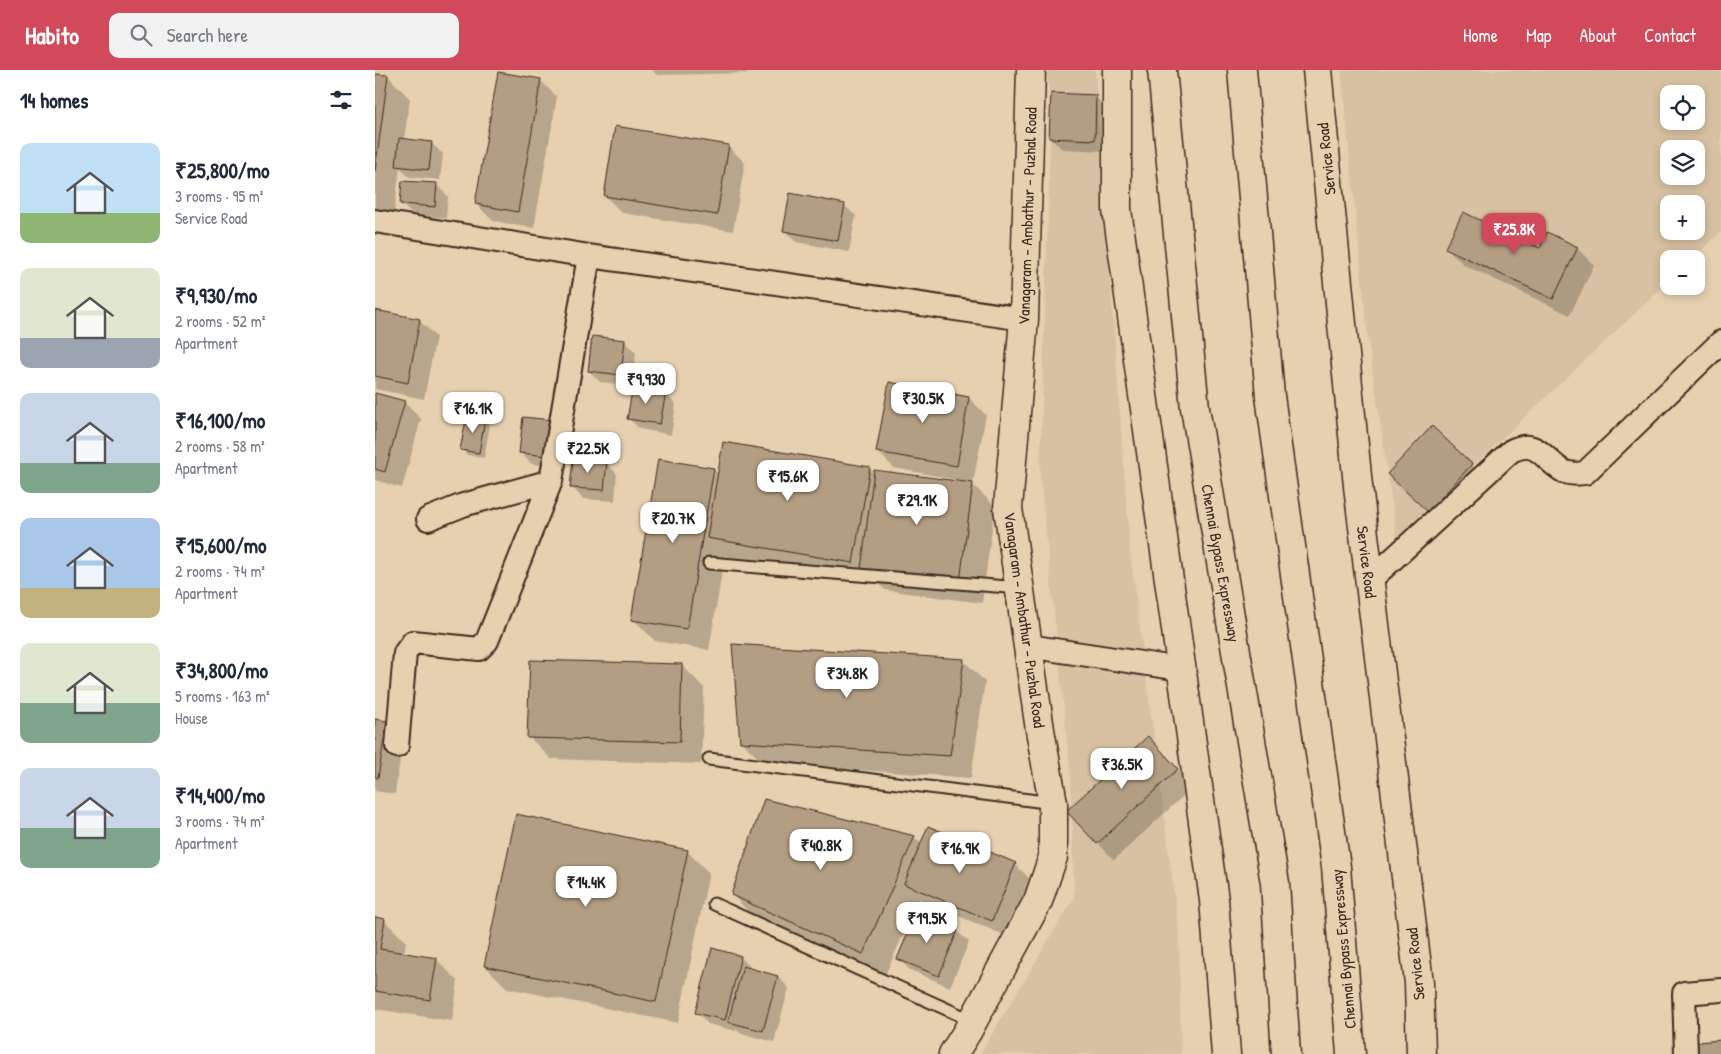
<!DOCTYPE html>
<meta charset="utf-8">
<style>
:root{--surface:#fff;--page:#f2f2f3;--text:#1f2937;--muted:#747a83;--accent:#d1495b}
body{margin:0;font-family:"Patrick Hand",sans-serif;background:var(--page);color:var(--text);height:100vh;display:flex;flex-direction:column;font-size:19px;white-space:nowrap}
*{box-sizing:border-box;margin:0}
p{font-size:16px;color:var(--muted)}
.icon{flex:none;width:28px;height:28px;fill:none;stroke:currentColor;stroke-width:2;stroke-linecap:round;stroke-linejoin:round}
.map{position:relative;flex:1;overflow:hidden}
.details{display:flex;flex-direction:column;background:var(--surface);width:375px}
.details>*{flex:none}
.fabs{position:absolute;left:1285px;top:15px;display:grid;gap:10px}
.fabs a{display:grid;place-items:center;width:45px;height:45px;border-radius:10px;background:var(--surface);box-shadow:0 2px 8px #0003;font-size:25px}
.price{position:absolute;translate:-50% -42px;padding:0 11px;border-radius:10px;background:#fff;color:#222;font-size:16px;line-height:32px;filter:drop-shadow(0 1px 2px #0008)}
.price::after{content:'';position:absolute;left:50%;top:30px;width:15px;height:11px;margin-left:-8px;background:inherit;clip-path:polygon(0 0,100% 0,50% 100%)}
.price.selected{background:var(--accent);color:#fff}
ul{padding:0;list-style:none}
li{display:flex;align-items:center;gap:15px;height:125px;padding:0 20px}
li span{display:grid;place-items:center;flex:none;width:140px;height:100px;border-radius:10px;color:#555}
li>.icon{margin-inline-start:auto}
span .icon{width:60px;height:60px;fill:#fffc;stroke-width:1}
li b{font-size:21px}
h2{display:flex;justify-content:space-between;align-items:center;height:60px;padding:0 20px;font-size:21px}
header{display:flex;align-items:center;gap:30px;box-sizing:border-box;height:70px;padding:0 25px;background:var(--accent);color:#fff}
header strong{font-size:24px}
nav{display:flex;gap:28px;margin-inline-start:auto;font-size:18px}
.search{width:350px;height:45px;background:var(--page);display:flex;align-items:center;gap:12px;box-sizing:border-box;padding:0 18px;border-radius:10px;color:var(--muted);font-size:19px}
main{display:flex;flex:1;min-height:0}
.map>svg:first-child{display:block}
.built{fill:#d7c1a2;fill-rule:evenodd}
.shadow{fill:#0003}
.building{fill:#b39d83;stroke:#3b2a1e}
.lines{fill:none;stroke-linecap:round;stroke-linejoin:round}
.service-casing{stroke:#3b2a1e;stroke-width:15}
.minor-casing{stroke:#3b2a1e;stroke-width:26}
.tertiary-casing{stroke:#3b2a1e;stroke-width:31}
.primary-casing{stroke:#3b2a1e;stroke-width:31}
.trunk-casing{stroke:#3b2a1e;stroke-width:31}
.service{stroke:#e7d0b0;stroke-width:11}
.minor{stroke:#e7d0b0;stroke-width:22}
.tertiary{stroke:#e7d0b0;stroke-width:28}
.primary{stroke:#e7d0b0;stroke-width:28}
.trunk{stroke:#e7d0b0;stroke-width:28}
.labels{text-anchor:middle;stroke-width:5;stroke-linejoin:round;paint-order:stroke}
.street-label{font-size:16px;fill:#3b2a1e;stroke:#e7d0b0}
</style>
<header>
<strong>Habito</strong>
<div class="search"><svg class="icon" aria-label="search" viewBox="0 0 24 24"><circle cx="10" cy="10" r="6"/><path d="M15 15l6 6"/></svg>Search here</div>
<nav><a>Home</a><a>Map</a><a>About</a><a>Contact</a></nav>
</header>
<main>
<section class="details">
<h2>14 homes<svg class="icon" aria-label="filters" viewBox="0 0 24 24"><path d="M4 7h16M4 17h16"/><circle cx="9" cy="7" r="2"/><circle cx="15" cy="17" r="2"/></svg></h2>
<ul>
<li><span style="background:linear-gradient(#bfe0f5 70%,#8fb573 0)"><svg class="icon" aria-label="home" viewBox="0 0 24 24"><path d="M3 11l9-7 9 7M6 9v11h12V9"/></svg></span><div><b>₹25,800/mo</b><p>3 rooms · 95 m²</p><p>Service Road</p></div></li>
<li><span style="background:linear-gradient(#dfe7d0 70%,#9aa5b1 0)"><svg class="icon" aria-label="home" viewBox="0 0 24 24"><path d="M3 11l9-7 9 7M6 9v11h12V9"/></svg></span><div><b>₹9,930/mo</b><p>2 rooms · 52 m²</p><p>Apartment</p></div></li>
<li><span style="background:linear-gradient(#c9d6e8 70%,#7fa58c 0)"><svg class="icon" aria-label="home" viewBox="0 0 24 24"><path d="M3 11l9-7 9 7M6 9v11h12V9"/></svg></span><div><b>₹16,100/mo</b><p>2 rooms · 58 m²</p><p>Apartment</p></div></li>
<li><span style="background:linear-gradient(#a9c7e8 70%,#c2b280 0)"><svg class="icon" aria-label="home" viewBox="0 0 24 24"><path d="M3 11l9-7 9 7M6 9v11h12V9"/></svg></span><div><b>₹15,600/mo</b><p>2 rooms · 74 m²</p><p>Apartment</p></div></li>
<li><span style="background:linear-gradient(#dfe7d0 60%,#7fa58c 0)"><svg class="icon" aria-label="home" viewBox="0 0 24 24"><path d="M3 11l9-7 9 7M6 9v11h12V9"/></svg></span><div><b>₹34,800/mo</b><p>5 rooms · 163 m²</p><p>House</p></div></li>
<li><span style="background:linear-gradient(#c9d6e8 60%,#7fa58c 0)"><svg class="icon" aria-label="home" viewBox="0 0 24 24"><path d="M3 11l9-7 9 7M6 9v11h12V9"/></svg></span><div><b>₹14,400/mo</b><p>3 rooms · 74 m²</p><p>Apartment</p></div></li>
</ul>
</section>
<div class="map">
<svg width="1346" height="984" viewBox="0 0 1346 984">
<rect width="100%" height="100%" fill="#e7d0b0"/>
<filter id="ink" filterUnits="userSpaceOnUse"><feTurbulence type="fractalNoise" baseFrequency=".02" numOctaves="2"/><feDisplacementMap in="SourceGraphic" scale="10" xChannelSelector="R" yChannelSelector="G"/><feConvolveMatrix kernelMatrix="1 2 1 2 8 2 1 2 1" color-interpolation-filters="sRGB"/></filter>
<g filter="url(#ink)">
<!-- built -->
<path class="built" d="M 672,0 L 720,0 L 755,481 L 804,861 L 806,984 L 605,984 L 699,828 L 696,709 L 665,405 L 676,44 Z
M 966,0 L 1346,0 L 1346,162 L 1318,189 L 1294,189 L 1294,211 L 1022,468 L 993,269 ZM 1294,24 L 1321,24 L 1321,51 L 1294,51 ZM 1294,79 L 1321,79 L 1321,106 L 1294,106 ZM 1294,134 L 1321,134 L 1321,161 L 1294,161 Z"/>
<!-- shadow -->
<path class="shadow" d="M 277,0 L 377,0 L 377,3 L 282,5 Z
M 0,5 L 13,6 L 35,29 L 29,70 L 56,73 L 68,84 L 65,110 L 34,107 L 25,98 L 17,157 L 0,155 Z
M 165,10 L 182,27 L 159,158 L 118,151 L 101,134 Z
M 721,27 L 732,38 L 730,81 L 687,79 L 675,68 Z
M 353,76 L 370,93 L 358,161 L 247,143 L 230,126 Z
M 62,115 L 73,126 L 71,148 L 38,145 L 26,134 Z
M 469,135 L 481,146 L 474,182 L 421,172 L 409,160 Z
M 1072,178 L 1202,178 L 1219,195 L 1195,245 L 1089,195 Z
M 0,241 L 44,250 L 61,267 L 49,329 L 0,319 Z
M 250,271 L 261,283 L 257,316 L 225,312 L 214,301 Z
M 290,323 L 301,334 L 296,365 L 265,359 L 253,348 Z
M 0,324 L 29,332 L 46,349 L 27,418 L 0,410 Z
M 594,328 L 611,345 L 598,413 L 595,412 L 620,436 L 607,533 L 510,520 L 501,511 L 500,514 L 355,490 L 350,485 L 334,580 L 280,571 L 258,549 L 339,399 L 344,404 L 494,398 L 500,404 L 588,413 L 588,411 L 519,398 L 502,381 Z
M 93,347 L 110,350 L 115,355 L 109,388 L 92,385 L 87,379 Z
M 149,348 L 184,397 L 157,394 L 145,383 Z
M 1057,358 L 1113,412 L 1070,458 L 1031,421 Z
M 231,392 L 242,404 L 240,431 L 208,429 L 197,417 Z
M 588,590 L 610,612 L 596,708 L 388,693 L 366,671 Z
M 307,595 L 329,618 L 326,694 L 176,689 L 154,667 Z
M 0,651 L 11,652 L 28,669 L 20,724 L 0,721 Z
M 773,668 L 819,716 L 739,790 L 723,773 Z
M 390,731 L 540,768 L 547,775 L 640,794 L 657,811 L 634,867 L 547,831 L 545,828 L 510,905 L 379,847 L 357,825 Z
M 312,781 L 334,803 L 303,953 L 132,918 L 110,896 Z
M 0,849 L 9,850 L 31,872 L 29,884 L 61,889 L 83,911 L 77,951 L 0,939 Z
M 582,861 L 594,872 L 575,917 L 535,900 L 523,889 Z
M 338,880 L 366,887 L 377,899 L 403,907 L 414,918 L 399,972 L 365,963 L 361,959 L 361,961 L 333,954 L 322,942 Z"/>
<!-- building -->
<path class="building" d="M 123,2 L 166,9 L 143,142 L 100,134 Z
M 0,4 L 13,5 L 0,101 Z
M 676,23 L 721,25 L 720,70 L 674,68 Z
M 240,56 L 354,75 L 342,145 L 229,126 Z
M 24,68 L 57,72 L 54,100 L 21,96 Z
M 27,111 L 62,113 L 60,137 L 25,134 Z
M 415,123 L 470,134 L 463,171 L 408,161 Z
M 1088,142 L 1165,178 L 1172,162 L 1203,177 L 1178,229 L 1070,178 Z
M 0,240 L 45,249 L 33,313 L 0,306 Z
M 217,266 L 250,270 L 246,305 L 213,301 Z
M 514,312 L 594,327 L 582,396 L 501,382 Z
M 258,316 L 291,322 L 285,354 L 252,349 Z
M 0,323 L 30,331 L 10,402 L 0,399 Z
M 92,345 L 110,349 L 104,383 L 85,380 Z
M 148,347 L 177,350 L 173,386 L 144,383 Z
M 1057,356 L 1097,394 L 1053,442 L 1012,404 Z
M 348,372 L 495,397 L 478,493 L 332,468 Z
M 198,389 L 232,391 L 229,420 L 195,418 Z
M 283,389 L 339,398 L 312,559 L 256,550 Z
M 499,400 L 598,413 L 585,512 L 486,499 Z
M 357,574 L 589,589 L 575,686 L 365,672 Z
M 155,590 L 307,594 L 305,672 L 152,668 Z
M 0,649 L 12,651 L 3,708 L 0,707 Z
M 773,666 L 803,699 L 722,774 L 691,741 Z
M 389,729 L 540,766 L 488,884 L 356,825 Z
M 141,744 L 313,780 L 281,932 L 109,896 Z
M 553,756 L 641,793 L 617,851 L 529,814 Z
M 541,843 L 583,860 L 564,906 L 522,889 Z
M 0,847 L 10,849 L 5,879 L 62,888 L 55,930 L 0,921 Z
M 337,878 L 366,886 L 350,950 L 320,943 Z
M 368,896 L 403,906 L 388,961 L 353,952 Z
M 1346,970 L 1346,984 L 1322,984 L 1322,972 Z"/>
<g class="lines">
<!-- service casing -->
<g class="service-casing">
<path id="service" d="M 334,493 L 645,518
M 334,689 L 678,733
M 339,834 L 598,951"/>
</g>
<!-- minor casing -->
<g class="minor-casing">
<path id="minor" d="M 0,151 L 214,186 L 649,249
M 53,449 L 88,435 L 176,411
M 994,511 L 1136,381 C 1164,367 1169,392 1190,402 C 1196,404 1203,404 1210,403 L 1346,272
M 653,576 L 806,599
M 22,676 L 30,583 L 38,572 L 104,579 L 112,571 L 176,411 L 214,186
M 1311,984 L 1309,923 L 1346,920"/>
</g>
<!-- tertiary casing -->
<g class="tertiary-casing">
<path id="tertiary" d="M 742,0 L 742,140 L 839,830 L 851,984
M 942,0 L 983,416 L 1044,913 L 1046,984"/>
</g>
<!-- primary casing -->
<g class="primary-casing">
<path id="primary" d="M 578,984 L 592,962 L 663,831 L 678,787 L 678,733 L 665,660 L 633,438 L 649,249 L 656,0"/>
</g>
<!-- trunk casing -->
<g class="trunk-casing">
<path id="trunk" d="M 787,0 L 820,338 L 900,813 L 911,984
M 867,0 L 895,326 L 961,797 L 976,984"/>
</g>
<!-- service -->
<use href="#service" class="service"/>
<!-- minor -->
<use href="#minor" class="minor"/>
<!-- tertiary -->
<use href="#tertiary" class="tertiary"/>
<!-- primary -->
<use href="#primary" class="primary"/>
<!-- trunk -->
<use href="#trunk" class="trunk"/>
</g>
</g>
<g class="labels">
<!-- street labels -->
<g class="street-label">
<text transform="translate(951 89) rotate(-96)" y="6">Service Road</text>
<text transform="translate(652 146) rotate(-88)" y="6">Vanagaram - Ambathur - Puzhal Road</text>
<text transform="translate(992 492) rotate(83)" y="6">Service Road</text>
<text transform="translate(846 493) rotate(80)" y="6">Chennai Bypass Expressway</text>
<text transform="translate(650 550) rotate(82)" y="6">Vanagaram - Ambathur - Puzhal Road</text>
<text transform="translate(968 879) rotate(-95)" y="6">Chennai Bypass Expressway</text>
<text transform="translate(1040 894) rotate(-96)" y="6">Service Road</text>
</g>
</g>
</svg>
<div class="fabs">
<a><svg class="icon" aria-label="locate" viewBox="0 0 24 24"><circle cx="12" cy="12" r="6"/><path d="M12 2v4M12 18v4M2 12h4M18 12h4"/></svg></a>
<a><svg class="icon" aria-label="layers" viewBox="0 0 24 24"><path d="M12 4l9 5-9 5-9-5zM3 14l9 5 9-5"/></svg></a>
<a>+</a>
<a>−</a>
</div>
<b class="price selected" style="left:1139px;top:185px">₹25.8K</b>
<b class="price" style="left:271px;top:335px">₹9,930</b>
<b class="price" style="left:548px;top:354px">₹30.5K</b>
<b class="price" style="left:98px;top:364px">₹16.1K</b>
<b class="price" style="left:213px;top:404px">₹22.5K</b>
<b class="price" style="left:413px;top:432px">₹15.6K</b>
<b class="price" style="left:542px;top:456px">₹29.1K</b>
<b class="price" style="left:298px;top:474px">₹20.7K</b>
<b class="price" style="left:472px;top:629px">₹34.8K</b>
<b class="price" style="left:747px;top:720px">₹36.5K</b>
<b class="price" style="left:446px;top:801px">₹40.8K</b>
<b class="price" style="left:585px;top:804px">₹16.9K</b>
<b class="price" style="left:211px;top:838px">₹14.4K</b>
<b class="price" style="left:552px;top:874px">₹19.5K</b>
</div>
</main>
